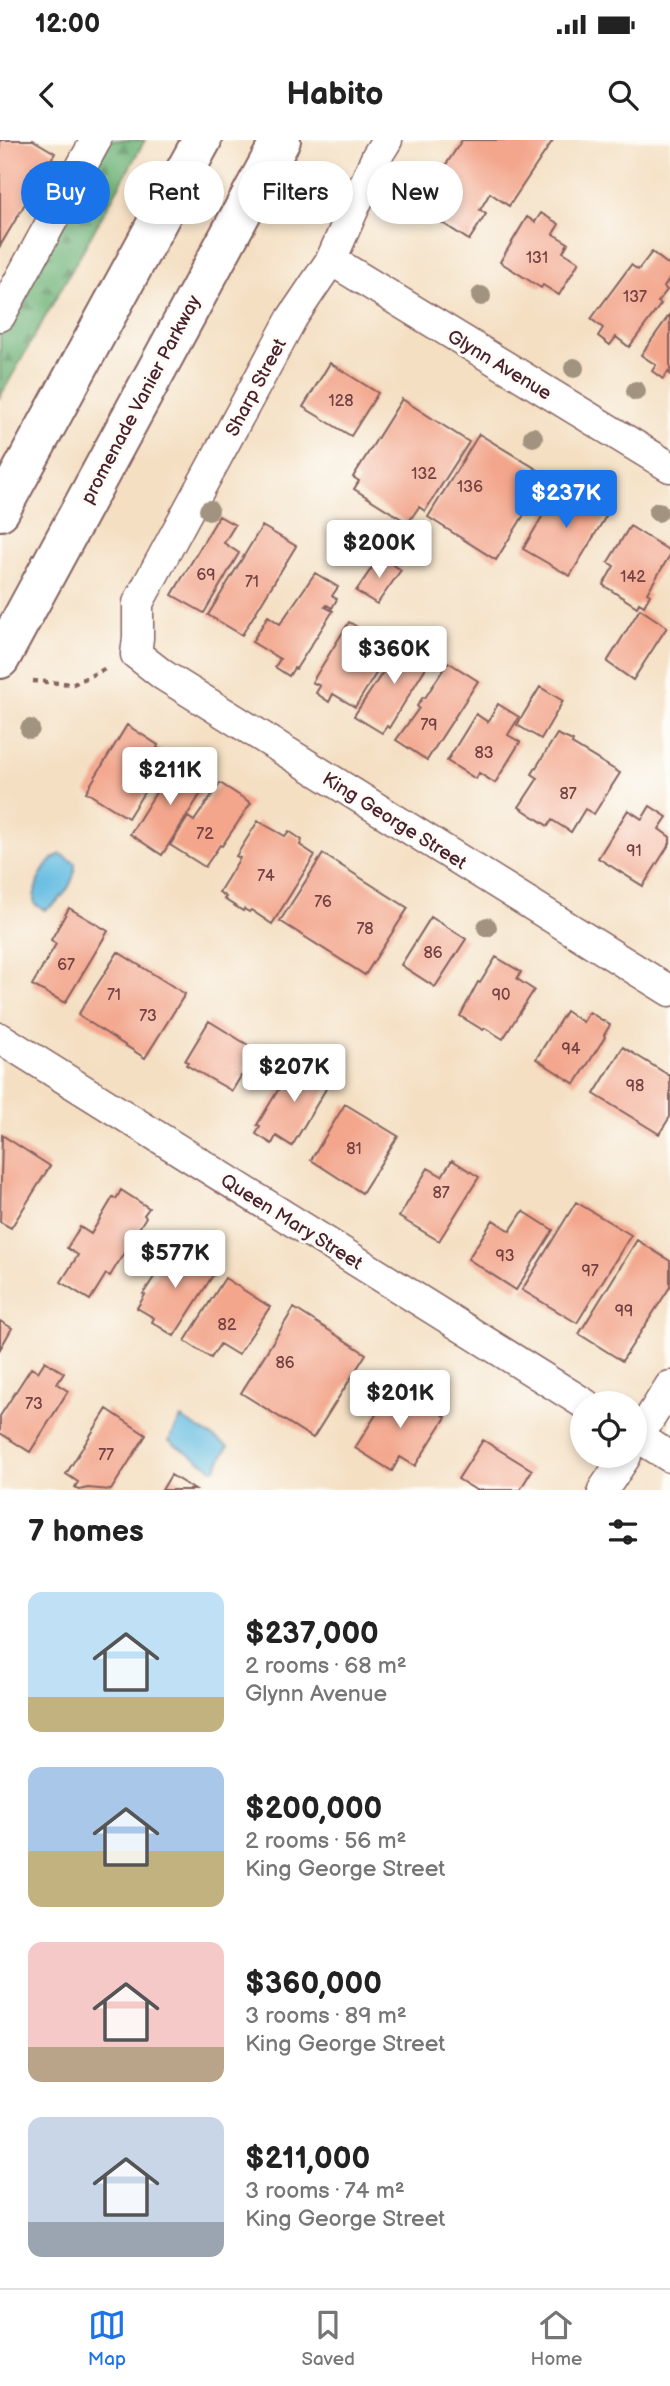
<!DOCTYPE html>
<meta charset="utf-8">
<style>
:root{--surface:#fff;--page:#f6f6f6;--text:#222;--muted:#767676;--line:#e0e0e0;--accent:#1a73e8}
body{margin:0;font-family:"Balsamiq Sans",sans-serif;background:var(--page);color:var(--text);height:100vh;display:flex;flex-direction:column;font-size:26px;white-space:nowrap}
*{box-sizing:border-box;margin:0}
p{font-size:23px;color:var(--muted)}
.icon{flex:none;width:38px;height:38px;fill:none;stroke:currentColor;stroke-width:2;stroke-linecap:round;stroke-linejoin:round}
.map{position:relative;height:1350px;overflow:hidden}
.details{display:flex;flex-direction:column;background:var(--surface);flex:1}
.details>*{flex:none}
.guide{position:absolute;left:21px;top:21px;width:628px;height:63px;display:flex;gap:14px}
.tools{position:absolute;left:570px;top:1251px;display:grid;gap:14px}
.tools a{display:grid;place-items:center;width:77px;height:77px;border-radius:50%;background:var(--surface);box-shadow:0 4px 10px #0003;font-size:35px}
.price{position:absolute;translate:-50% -60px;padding:0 16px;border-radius:7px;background:#fff;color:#222;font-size:23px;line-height:46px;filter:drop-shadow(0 2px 4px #0008)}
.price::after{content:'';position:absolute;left:50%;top:42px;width:21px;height:16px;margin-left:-10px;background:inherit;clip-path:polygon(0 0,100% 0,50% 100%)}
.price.selected{background:var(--accent);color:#fff}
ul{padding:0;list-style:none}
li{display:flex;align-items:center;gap:21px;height:175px;padding:0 28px}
li span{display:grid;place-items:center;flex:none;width:196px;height:140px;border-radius:14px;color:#555}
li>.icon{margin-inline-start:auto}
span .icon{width:84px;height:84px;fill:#fffc;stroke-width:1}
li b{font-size:30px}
h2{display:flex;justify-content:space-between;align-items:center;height:84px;padding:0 28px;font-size:30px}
.chip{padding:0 24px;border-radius:32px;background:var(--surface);box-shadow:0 4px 10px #0003;font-size:24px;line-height:63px}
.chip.selected{background:var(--accent);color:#fff}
.status{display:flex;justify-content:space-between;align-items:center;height:49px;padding:0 35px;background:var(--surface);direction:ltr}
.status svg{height:19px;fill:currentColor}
header{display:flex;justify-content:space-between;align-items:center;height:91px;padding:0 28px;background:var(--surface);font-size:32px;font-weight:700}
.tabs{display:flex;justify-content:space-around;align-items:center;height:98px;border-top:2px solid var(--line);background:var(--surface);font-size:19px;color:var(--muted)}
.tabs a{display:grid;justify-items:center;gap:4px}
.tabs .selected{color:var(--accent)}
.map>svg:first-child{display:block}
.forest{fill:url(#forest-firs);stroke:#5c6a52;stroke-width:2}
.water{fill:#64bce1;stroke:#576e86;stroke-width:2}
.building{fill:#f3a68c}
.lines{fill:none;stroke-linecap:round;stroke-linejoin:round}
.minor-casing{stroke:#866260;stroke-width:33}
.primary-casing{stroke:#866260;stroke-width:42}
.path{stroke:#866260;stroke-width:4.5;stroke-dasharray:5 5;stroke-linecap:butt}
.minor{stroke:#fff;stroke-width:30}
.primary{stroke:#fff;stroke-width:38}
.tree{fill:#a1937f}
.labels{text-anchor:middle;stroke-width:6;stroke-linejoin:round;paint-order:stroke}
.number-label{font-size:16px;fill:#744143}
.street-label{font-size:19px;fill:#4a1f2b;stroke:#fdfcf7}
</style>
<div class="status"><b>12:00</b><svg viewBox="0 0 49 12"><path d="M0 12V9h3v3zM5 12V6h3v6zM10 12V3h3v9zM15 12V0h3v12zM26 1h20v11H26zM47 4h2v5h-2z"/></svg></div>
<header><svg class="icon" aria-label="back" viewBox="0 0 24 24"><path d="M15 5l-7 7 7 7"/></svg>Habito<svg class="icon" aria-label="search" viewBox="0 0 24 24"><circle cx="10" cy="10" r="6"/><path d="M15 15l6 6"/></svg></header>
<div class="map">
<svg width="670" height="1350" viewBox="0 0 670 1350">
<defs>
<pattern id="forest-firs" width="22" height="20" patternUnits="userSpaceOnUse" patternTransform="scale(1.75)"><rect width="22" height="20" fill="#6fb479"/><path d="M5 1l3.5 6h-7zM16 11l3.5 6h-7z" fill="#5d9263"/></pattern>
</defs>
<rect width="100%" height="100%" fill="#fdfcf7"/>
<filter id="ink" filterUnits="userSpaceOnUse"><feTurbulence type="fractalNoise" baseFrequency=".0143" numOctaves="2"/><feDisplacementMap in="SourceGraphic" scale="14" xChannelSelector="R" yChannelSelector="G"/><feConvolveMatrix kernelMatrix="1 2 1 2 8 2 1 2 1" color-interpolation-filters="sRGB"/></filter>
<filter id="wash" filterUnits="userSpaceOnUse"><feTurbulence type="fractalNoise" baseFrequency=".00686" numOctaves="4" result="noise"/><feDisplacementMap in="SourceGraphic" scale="28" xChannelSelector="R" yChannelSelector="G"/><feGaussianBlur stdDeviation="1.57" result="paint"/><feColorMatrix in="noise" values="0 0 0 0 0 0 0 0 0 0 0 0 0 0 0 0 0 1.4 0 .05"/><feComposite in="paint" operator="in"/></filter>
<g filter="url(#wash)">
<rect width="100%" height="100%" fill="#f4dfc2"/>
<!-- forest -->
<path class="forest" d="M 108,0 L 145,0 L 0,257 L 0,194 Z"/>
<!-- water -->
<path class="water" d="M 61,714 L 75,723 C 76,742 61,762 45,770 L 34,764 C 34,744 43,723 61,714 Z
M 181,1278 L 228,1306 L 216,1328 L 213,1329 L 169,1301 Z"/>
<g id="blocks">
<!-- building -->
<path class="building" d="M 0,0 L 33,0 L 55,13 L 0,106 Z
M 462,0 L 553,0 L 509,66 L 490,53 L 480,70 L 486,74 L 469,100 L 424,71 L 444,40 L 438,37 Z
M 541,73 L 559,84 L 553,94 L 568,103 L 563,112 L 579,122 L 559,155 L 543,145 L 541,148 L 500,122 L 527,77 L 535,82 Z
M 652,112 L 670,126 L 670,138 L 664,147 L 667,150 L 658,162 L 661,164 L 629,207 L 616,197 L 610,205 L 598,196 L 603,188 L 591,179 L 631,125 L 638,130 Z
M 670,174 L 670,234 L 668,232 L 663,239 L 652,231 L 656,225 L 641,215 Z
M 330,223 L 378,253 L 351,296 L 303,267 Z
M 402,259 L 469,302 L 425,371 L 419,367 L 408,383 L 354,349 L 359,341 L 353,337 Z
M 479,294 L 548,336 L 496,420 L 428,377 Z
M 562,343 L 609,371 L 570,436 L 523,409 Z
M 219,376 L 235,385 L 224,403 L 239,413 L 204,473 L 172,455 Z
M 262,386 L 296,406 L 242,495 L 208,475 Z
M 630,386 L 670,411 L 670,415 L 647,453 L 650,455 L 644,466 L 639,463 L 637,467 L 603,445 L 614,426 L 608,422 Z
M 380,416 L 401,430 L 377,464 L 356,451 Z
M 315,433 L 338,447 L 332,456 L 337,459 L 332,468 L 327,465 L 325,467 L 333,471 L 296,529 L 294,528 L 289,536 L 275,527 L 280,519 L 252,502 L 268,476 L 280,484 Z
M 640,469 L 667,487 L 633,540 L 607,522 Z
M 349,482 L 392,508 L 355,567 L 333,554 L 329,562 L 316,553 L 320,546 L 312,542 Z
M 406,497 L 434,514 L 389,588 L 387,586 L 382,593 L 354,576 Z
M 448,522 L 478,541 L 427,620 L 396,600 L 419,568 L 417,566 L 423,557 L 425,558 Z
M 540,547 L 563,561 L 541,599 L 517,585 Z
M 498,564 L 519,577 L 508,595 L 520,602 L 495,643 L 479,633 L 476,639 L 447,621 L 476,574 L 488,582 Z
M 127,585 L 158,605 L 157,608 L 168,614 L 128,678 L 86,652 Z
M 557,594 L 573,601 L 572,604 L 620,633 L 594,674 L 585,669 L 571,692 L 552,680 L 548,686 L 519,667 L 538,638 L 532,634 Z
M 177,619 L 210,639 L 162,715 L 130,694 Z
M 220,643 L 251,663 L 222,706 L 220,705 L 205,727 L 170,705 L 188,677 L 194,681 Z
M 650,666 L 667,677 L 659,689 L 670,697 L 670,703 L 643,746 L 598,718 L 628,670 L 642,679 Z
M 258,681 L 285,696 L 289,691 L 302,700 L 300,705 L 315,715 L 272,784 L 251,770 L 249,772 L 244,769 L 243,771 L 224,759 L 226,757 L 219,752 L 240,718 L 236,716 Z
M 323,714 L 408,768 L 365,835 L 280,781 Z
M 69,768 L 108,791 L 65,863 L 32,845 L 56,804 L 51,800 Z
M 431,777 L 466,799 L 435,847 L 401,825 Z
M 118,812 L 185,854 L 145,918 L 78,875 Z
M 496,817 L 521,832 L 517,839 L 534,850 L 503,899 L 485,888 L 483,890 L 460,876 L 478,842 L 480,843 Z
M 566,871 L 583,882 L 589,872 L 610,885 L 604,895 L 605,897 L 575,944 L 536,919 Z
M 209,881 L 256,910 L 244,930 L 247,932 L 244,937 L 241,936 L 232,951 L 186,925 L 188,922 L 185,921 Z
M 623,907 L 670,936 L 670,977 L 659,994 L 594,954 Z
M 302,918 L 333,937 L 292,1006 L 276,996 L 272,1004 L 256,994 L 260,986 L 257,985 L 284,940 L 287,942 Z
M 345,964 L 398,996 L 362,1053 L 311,1020 Z
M 2,995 L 50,1026 L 11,1088 L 0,1082 Z
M 452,1020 L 479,1037 L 439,1101 L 399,1077 L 428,1028 L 442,1036 Z
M 121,1050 L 149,1068 L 144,1075 L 146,1077 L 110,1136 L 106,1134 L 90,1160 L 61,1142 L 78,1115 L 67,1108 L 80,1087 L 91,1094 L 113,1057 L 116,1059 Z
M 576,1062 L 631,1095 L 577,1183 L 522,1150 Z
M 523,1071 L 553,1090 L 516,1150 L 468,1119 L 493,1080 L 510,1091 Z
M 637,1100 L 670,1121 L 670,1147 L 622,1221 L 579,1194 Z
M 174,1106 L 215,1132 L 174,1196 L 152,1182 L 154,1178 L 137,1168 L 145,1155 L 143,1154 Z
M 225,1138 L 270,1167 L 238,1215 L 220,1204 L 211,1218 L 185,1201 Z
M 294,1168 L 366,1214 L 313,1298 L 241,1253 Z
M 0,1181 L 12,1188 L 0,1209 Z
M 45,1221 L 64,1233 L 57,1244 L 68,1251 L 30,1312 L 0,1293 L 0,1276 L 31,1228 L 38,1232 Z
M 394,1246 L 446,1277 L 415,1326 L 400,1317 L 392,1331 L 355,1308 Z
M 107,1269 L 146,1295 L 111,1350 L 88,1348 L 79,1350 L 75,1347 L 78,1342 L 66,1334 Z
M 483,1300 L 532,1330 L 520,1350 L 476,1350 L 458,1339 Z
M 171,1335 L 195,1350 L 162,1350 Z"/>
</g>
</g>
<g filter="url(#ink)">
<use href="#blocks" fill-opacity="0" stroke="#866260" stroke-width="2"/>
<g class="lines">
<!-- minor casing -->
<g class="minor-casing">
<path id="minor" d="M 387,0 L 377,16 L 331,120 L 292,178 L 138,463 L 138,498 L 136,514 L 163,535 L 670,851
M 331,120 L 670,327
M 0,176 L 96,0
M 0,898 L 585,1264
M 635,1295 L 670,1317
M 635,1302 L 670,1246
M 603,1350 L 626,1316"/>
</g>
<!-- primary casing -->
<g class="primary-casing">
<path id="primary" d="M 0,371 L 202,0
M 0,519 L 281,0"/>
</g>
<!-- path -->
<path class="path" d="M 33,541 L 73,544 L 107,528"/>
<!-- minor -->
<use href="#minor" class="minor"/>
<!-- primary -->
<use href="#primary" class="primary"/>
</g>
<!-- trees -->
<g class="tree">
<circle cx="481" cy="156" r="10"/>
<circle cx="574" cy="228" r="10"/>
<circle cx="636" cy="251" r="10"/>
<circle cx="533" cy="297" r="10"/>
<circle cx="209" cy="370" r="10"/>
<circle cx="658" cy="372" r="10"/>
<circle cx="30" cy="589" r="10"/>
<circle cx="487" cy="787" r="10"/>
</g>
</g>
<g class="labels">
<!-- number labels -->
<g class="number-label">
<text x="537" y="123">131</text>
<text x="635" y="162">137</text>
<text x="341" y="266">128</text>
<text x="424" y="339">132</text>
<text x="470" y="352">136</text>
<text x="206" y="440">69</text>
<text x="633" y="442">142</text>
<text x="252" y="447">71</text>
<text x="429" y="590">79</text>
<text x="484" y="618">83</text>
<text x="568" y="659">87</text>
<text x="205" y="699">72</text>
<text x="634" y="716">91</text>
<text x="266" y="741">74</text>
<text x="323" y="767">76</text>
<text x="365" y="794">78</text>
<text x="433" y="818">86</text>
<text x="66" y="830">67</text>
<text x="114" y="860">71</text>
<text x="501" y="860">90</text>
<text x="148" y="881">73</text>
<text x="571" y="914">94</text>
<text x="635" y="951">98</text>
<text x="354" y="1014">81</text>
<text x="441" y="1058">87</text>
<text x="505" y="1121">93</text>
<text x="590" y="1136">97</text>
<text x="624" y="1176">99</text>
<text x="227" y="1190">82</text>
<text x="285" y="1228">86</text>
<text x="34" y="1269">73</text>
<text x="106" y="1320">77</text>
</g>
<!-- street labels -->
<g class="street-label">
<text transform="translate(500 224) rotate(31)" y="7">Glynn Avenue</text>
<text transform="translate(255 247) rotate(-62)" y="7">Sharp Street</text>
<text transform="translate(140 259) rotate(-62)" y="7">promenade Vanier Parkway</text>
<text transform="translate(395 680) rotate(32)" y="7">King George Street</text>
<text transform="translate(292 1081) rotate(32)" y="7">Queen Mary Street</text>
</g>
</g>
</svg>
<div class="tools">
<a><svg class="icon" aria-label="locate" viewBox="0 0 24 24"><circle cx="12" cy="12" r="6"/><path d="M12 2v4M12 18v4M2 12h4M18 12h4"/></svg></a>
</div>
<b class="price selected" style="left:566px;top:390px">$237K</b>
<b class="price" style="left:379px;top:440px">$200K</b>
<b class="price" style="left:394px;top:546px">$360K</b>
<b class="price" style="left:170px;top:667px">$211K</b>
<b class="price" style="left:294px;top:964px">$207K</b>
<b class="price" style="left:175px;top:1150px">$577K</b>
<b class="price" style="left:400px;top:1290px">$201K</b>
<div class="guide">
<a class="chip selected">Buy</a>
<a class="chip">Rent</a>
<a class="chip">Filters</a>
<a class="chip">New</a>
</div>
</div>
<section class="details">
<h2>7 homes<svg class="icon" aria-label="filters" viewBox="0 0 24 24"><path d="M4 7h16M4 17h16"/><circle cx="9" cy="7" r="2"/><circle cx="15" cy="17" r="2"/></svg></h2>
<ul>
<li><span style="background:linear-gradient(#bfe0f5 75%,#c2b280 0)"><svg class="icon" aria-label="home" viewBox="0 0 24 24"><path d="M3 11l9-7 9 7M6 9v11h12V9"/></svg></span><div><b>$237,000</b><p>2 rooms · 68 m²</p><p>Glynn Avenue</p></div></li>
<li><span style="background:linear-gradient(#a9c7e8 60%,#c2b280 0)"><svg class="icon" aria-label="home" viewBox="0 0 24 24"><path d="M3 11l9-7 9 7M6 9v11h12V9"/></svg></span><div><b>$200,000</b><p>2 rooms · 56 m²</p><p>King George Street</p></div></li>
<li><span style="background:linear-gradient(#f6c9c9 75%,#b9a48a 0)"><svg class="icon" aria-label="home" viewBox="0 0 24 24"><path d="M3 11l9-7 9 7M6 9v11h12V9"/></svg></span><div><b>$360,000</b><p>3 rooms · 89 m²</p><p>King George Street</p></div></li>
<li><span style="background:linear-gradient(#c9d6e8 75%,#9aa5b1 0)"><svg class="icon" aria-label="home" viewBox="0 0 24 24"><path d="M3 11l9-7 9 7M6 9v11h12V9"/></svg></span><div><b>$211,000</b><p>3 rooms · 74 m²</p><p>King George Street</p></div></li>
</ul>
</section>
<nav class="tabs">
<a class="selected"><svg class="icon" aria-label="map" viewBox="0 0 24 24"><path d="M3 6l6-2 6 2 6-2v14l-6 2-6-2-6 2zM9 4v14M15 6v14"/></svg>Map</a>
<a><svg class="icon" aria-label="saved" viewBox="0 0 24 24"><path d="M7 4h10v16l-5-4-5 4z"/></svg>Saved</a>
<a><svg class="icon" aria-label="home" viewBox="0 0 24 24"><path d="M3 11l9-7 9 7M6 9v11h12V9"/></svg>Home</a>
</nav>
